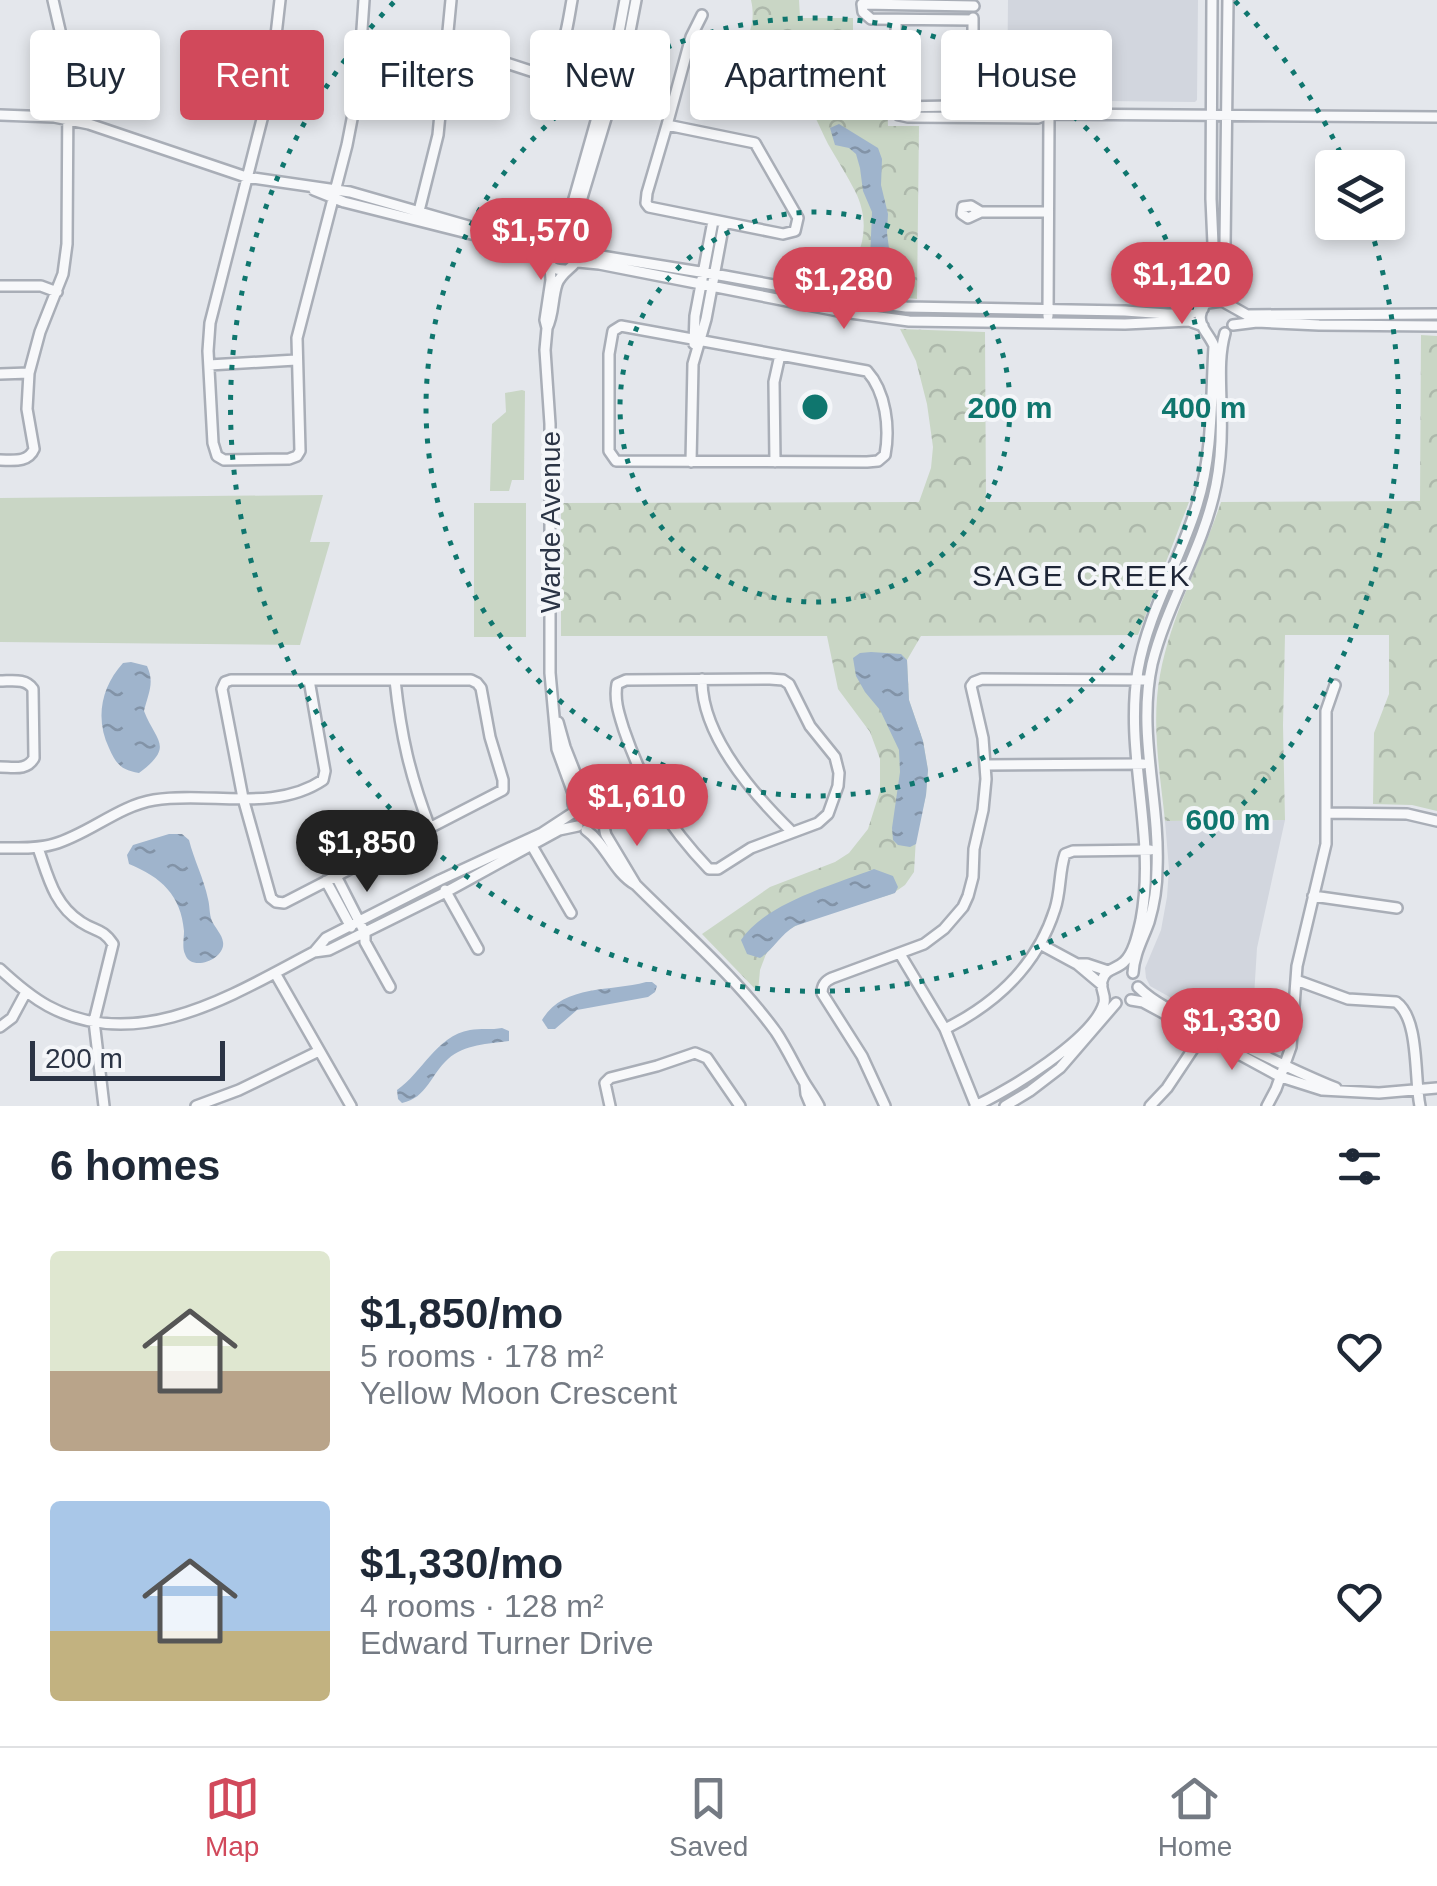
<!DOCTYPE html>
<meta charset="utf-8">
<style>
:root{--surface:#fff;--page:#f2f2f3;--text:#1f2937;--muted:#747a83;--line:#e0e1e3;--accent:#d1495b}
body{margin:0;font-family:Arial,sans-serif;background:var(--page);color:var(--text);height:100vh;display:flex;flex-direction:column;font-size:38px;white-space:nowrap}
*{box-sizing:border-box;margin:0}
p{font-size:32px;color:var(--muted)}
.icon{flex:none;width:55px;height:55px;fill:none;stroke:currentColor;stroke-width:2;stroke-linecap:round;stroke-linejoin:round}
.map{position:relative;height:1106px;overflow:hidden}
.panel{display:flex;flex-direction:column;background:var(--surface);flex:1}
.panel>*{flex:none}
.top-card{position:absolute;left:30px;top:30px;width:1378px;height:90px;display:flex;gap:20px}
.tools{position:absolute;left:1315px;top:150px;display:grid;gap:20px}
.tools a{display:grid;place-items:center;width:90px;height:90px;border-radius:10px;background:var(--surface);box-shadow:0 5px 15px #0003;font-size:50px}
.scale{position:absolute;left:30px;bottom:25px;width:195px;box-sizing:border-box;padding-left:10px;border:5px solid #2b3445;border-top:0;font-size:28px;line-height:35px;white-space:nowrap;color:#2b3445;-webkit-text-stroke:8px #f4f6f9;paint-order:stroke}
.price{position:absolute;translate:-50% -85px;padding:0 22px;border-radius:35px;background:var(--accent);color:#fff;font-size:32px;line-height:65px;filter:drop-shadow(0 2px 5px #0008)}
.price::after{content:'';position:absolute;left:50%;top:60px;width:30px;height:22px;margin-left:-15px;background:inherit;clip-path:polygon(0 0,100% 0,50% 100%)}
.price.on{background:#222;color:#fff}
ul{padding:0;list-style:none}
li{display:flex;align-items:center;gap:30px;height:250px;padding:0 50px}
li span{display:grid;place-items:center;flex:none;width:280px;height:200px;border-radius:10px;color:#555}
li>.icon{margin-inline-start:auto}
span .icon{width:120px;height:120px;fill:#fffc;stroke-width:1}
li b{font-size:42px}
h2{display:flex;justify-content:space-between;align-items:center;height:120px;padding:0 50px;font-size:42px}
.chip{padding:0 35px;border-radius:10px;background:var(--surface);box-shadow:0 5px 15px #0003;font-size:35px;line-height:90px}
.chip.on{background:var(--accent);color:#fff}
.tab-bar{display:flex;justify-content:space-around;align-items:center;height:140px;border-top:2px solid var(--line);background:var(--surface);font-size:28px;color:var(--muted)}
.tab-bar a{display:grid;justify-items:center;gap:5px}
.tab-bar .on{color:var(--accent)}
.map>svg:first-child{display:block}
.built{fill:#d2d6de}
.green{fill:#c9d6c5}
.park{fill:url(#park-crowns)}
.water{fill:url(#water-ripples)}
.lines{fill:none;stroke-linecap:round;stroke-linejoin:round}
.minor-casing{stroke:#a9aeb7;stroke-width:14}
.minor{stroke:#f7f8fa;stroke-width:9}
.ring{fill:none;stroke:#0f766e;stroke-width:5;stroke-dasharray:5 10}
.labels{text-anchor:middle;stroke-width:8;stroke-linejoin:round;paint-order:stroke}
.street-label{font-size:28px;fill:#2b3445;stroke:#f4f6f9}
.neighbourhood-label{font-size:30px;letter-spacing:2.5px;fill:#1d2536;stroke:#f4f6f9}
.centre{fill:#0f766e;stroke:#f4f6f9;stroke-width:5}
.ring-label{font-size:30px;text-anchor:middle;font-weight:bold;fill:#0f766e;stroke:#f4f6f9;stroke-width:8;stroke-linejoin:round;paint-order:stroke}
</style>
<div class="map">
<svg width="1437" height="1106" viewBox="0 0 1437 1106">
<defs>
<pattern id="park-crowns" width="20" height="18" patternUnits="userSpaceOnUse" patternTransform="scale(2.5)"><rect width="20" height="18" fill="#c9d6c5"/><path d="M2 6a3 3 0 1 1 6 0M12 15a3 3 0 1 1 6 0" fill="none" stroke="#adb8ab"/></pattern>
<pattern id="water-ripples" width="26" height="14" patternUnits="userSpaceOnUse" patternTransform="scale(2.5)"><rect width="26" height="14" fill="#9fb4cc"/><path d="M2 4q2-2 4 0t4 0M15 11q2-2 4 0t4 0" fill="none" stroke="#8293a7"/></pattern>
</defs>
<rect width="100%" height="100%" fill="#e4e7ec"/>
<!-- built -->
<path class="built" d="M 1008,0 L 1198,0 L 1197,100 L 1195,102 L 1007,100 Z
M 1285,820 L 1257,948 L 1253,1013 L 1248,1041 L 1150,986 L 1146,978 L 1145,968 L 1161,930 L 1167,897 L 1169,869 L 1165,821 Z"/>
<!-- green -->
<path class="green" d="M 522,390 L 525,391 L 524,480 L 512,480 L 509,491 L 490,491 L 492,424 L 506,412 L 505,393 Z
M 323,495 L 310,542 L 330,542 L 300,645 L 0,642 L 0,498 Z
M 474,503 L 526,503 L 526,637 L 474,637 Z"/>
<!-- park -->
<path class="park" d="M 751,0 L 799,0 L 800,18 L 853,18 L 853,89 L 859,100 L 887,100 L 888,126 L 919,126 L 917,299 L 832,288 C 862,264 873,226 855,191 C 847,175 837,160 828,144 C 809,105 803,80 754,75 L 734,93 L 720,92 L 724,77 L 693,69 L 694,63 L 726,71 C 742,48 758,30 751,0 Z
M 900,329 L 985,332 L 986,502 L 1189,502 L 1138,635 L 921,636 L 907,660 L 909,700 L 923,741 L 928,770 L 926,795 L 916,838 L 914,872 L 905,885 L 892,894 L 805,921 L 786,931 L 766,954 L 760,970 L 758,992 L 702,934 L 770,887 L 835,862 L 849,853 L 868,829 L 880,791 L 880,759 L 870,732 L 838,689 L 827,636 L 561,636 L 561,503 L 919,502 L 931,468 L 933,447 L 927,404 L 916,361 Z
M 1421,335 L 1437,336 L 1437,811 L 1412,805 L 1373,804 L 1374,733 L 1389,694 L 1389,635 L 1285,635 L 1283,725 L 1285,820 L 1165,821 C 1160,773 1151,723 1160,675 C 1171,615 1202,559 1221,502 L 1420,501 Z"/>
<!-- water -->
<path class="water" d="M 810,49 L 824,52 C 827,63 827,74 829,86 C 830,95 833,100 832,110 L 816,106 L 809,96 L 788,80 L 774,78 L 769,71 L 770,63 L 779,57 Z
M 839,124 L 878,148 L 882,159 L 881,185 L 888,214 L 887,233 L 890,256 L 887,267 L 878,267 L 870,259 L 872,212 L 863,191 L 860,168 L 856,154 L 849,148 L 835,145 L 830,128 Z
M 871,652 L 901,654 L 907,660 L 909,700 L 923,741 L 928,770 L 926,795 L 916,844 L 910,847 L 898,845 L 893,840 L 892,828 L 900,772 L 899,750 L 880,710 L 865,692 L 856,676 L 853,658 L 860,653 Z
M 131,662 L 147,666 C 155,683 148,694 144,711 C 156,742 175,746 139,773 C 121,770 116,764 109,748 C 95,719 101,687 123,663 Z
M 169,834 L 182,834 L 189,840 C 194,860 204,879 208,899 C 210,906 209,914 212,921 C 215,928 222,934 223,942 C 226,959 191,973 185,954 C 182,948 184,938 184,931 C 181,895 161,877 129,864 L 127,855 L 133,845 Z
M 874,869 L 893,876 L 898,887 L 895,893 L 795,926 C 780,935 772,951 760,958 L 747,954 L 741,940 C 766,903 833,885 874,869 Z
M 646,982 L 652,982 L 657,986 L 655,992 L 648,997 L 577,1010 L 555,1029 L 548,1029 L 542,1020 C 563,984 610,992 646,982 Z
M 502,1028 L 509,1031 L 509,1041 C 488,1044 465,1044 448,1059 C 431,1074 427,1098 402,1103 L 398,1099 L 397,1090 C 422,1073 436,1036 470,1030 C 480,1028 492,1030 502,1028 Z"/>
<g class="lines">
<!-- minor casing -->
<g class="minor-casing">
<path id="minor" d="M 280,0 L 270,88 L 210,323 L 208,351 L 213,443 L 217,456 L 224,460 L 289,459 L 297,456 L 300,451 L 297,338 L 347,145 L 358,88 L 364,0
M 896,20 L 897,107
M 973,20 L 871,19 L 863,12 L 862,4 L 974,6
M 448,44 L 537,73 C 544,72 548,73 553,67 C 564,55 569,16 572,0
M 897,107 C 933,107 1020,101 1049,114 L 1038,118 L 908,117 L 899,115 Z
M 973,112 L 973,18
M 0,115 L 54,117 L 89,124 L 246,177 L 350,192 L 510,238 L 535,244 L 547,242
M 667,125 L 755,143 L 798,218 L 795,231 L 783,234 L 649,207 L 646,203 L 647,193 Z
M 667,125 L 691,37 L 702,15
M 314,190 L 344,202 L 527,248 C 532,250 541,253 544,257 C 551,266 552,270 565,270
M 419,211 L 438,135 L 451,0
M 981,212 L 971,206 L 963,207 L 962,214 L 968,218 L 981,212 L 1048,212
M 574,238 L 575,221 L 626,52 L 636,0
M 546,244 C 553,234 563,233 568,220 L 615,54 L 625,0
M 579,248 L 601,256 L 725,276 L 867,302 L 906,307 L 1125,311 L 1167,314 L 1190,314 L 1203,309
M 578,262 L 599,264 L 843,312 L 909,321 L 1125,324 L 1189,321 L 1203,326
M 550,266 L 551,280 L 545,320 L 547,328 L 545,350 L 550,424 L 550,673 L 557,749 L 573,793 L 573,804
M 0,286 L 41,286 L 57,292
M 1225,302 C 1220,283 1222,265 1225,245 L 1228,0
M 1208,303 L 1222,301 L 1247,315 L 1437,314
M 1048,316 L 1049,114 L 1437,117
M 1233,325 L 1257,322 L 1319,325 L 1437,326
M 621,326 L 867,371 C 886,392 890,428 885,455 L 878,461 L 867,462 L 616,461 L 609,451 L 609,354 L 613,331 Z
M 547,328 C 554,314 552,299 557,284 C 562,271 573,269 579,257
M 694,344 L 695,316 L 713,221
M 209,365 L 296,360
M 0,374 L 29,373
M 0,460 C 13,460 28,463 34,449 L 27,409 L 29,373 L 40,332 L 63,274 L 67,244 L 68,89 L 62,39 L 53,0
M 691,462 L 693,364 L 706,319 L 724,223
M 775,462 L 774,382 L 780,355
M 702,679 C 701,736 754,795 792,832
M 770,679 L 783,680 L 789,684 L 810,726 L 835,757 L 839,773 L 838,786 L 828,814 L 818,823 L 751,848 L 718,869 L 709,869 C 668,826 643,786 624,730 C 619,714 614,700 617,684 L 626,680 Z
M 231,680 L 471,680 L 477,683 L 481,688 L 490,737 L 503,780 L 503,790 L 284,903 L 276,902 L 271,898 L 243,798 L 222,689 L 225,682 Z
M 395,680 C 401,737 410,775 430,828
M 0,681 C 12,681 26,678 33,689 L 34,758 C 27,771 13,767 0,767
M 558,722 L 565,747 L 580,785 L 583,790 L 602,803 C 607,814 602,824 606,835 L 636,885
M 985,765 L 1143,764
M 599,799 L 611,797 L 644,781
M 605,813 L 614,804 L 647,786
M 1328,813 L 1407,814 L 1437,821
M 586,830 C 607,845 613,872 636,885 C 684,933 736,977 776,1032 C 786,1047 794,1064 803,1080 C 808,1089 814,1096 819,1106
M 532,846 L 571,913
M 0,848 C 18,848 37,849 54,844 C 89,834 118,806 154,800 C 208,791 274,813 323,780 L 325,771 L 309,680
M 38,848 C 48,876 54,905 81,922 C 96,932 102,928 113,944 L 94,1021 L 104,1106
M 336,876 L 365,933 L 365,942 L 390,987
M 326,881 L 351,927
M 445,890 L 478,949
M 1313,896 L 1397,908
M 1040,944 L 1077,964 L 1102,985
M 315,951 L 326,938 L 440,880 L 542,833 L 571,814
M 900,954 L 945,1029 L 976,1106
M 1077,964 L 1087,964 L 1108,971
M 0,969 C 15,983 30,996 48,1006 C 139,1055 234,994 314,952 L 329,950 L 446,892 L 559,830 L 578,826
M 275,973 L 351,1106
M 1133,973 C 1134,954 1143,939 1149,922 C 1154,905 1157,887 1157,869 C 1160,801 1137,733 1152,664 C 1167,603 1204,547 1216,485 C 1221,460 1222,434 1221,409 C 1221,383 1218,358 1225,333
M 1296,980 L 1348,999 L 1396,1002 C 1420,1019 1414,1078 1420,1106
M 1138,987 C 1158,1007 1188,1018 1214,1031 C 1254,1051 1294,1071 1336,1088
M 1131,1000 L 1143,1002 L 1281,1077 L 1322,1090 L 1379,1093 L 1437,1088
M 0,1027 L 12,1018 L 26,992
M 945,1029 C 997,1003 1037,966 1055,909 C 1061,891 1059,871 1065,854 L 1073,851 L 1150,850
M 805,1084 L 806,1094 L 811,1106
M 196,1106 L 239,1090 L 319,1051
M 610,1106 L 605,1083 L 610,1078 L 657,1066 L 695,1053 L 707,1058 L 740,1106
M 885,1106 L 862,1056 L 822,993 C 822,985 825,981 832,978 L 924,944 L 944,929 L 963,907 L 968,896 L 973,877 L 974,849 L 983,810 L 986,779 L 983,738 L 971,686 L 974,682 L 982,679 L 1149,680
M 975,1106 C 1008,1091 1094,1039 1104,1003 C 1106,994 1100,990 1102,981 C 1105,968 1116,970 1124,962 C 1134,953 1138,933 1141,920 C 1157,836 1124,754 1138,670 C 1148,612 1180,561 1197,505 C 1213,454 1211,399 1214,346 C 1210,335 1197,325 1201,313 C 1203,304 1212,298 1215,289 L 1211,199 L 1212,0
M 1005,1106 L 1030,1091 L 1060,1068 L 1116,1003
M 1150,1106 L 1167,1088 L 1203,1034
M 1267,1106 L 1276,1089 L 1291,1047 L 1297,966 L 1326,844 L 1326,711 L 1335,685"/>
</g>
<!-- minor -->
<use href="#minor" class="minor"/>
</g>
<!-- distance rings -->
<g class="ring">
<circle cx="815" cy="407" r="195"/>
<circle cx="815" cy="407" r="389"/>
<path d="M1235 1A584 584 0 0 1 1346 165M1370 227A584 584 0 1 1 395 1"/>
</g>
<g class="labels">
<!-- street labels -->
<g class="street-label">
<text transform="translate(550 522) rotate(-90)" y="10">Warde Avenue</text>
</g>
<!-- neighbourhood labels -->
<g class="neighbourhood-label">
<text x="1082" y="586">SAGE CREEK</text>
</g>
</g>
<circle cx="815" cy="407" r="15" class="centre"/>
<g class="ring-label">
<text x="1010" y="418">200 m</text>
<text x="1204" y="418">400 m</text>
<text x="1228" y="830">600 m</text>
</g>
</svg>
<div class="tools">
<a><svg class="icon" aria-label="layers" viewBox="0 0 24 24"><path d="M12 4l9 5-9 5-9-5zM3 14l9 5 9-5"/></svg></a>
</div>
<div class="scale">200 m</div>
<b class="price" style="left:541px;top:283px">$1,570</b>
<b class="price" style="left:1182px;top:327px">$1,120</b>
<b class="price" style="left:844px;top:332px">$1,280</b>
<b class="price" style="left:637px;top:849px">$1,610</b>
<b class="price on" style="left:367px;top:895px">$1,850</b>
<b class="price" style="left:1232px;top:1073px">$1,330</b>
<div class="top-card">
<a class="chip">Buy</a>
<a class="chip on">Rent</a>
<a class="chip">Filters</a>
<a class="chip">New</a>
<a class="chip">Apartment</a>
<a class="chip">House</a>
</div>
</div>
<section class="panel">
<h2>6 homes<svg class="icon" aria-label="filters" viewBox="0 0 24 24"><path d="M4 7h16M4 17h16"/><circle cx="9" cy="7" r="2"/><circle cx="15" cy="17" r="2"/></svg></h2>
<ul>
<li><span style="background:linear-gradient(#dfe7d0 60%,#b9a48a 0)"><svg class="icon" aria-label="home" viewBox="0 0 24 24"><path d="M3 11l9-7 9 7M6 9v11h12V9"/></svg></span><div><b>$1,850/mo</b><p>5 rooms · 178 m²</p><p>Yellow Moon Crescent</p></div><svg class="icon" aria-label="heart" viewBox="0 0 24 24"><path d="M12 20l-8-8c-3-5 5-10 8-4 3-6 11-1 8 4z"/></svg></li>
<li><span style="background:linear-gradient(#a9c7e8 65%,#c2b280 0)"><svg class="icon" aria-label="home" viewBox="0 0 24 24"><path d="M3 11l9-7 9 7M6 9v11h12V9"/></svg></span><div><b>$1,330/mo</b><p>4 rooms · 128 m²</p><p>Edward Turner Drive</p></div><svg class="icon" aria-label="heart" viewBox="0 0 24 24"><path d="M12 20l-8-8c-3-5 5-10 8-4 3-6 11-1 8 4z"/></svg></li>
</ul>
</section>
<nav class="tab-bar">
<a class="on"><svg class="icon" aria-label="map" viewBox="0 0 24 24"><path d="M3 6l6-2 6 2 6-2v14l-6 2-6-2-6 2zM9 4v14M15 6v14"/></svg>Map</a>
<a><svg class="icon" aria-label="saved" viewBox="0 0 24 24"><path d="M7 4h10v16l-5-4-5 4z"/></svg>Saved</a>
<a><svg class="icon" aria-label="home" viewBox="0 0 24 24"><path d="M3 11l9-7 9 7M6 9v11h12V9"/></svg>Home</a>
</nav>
